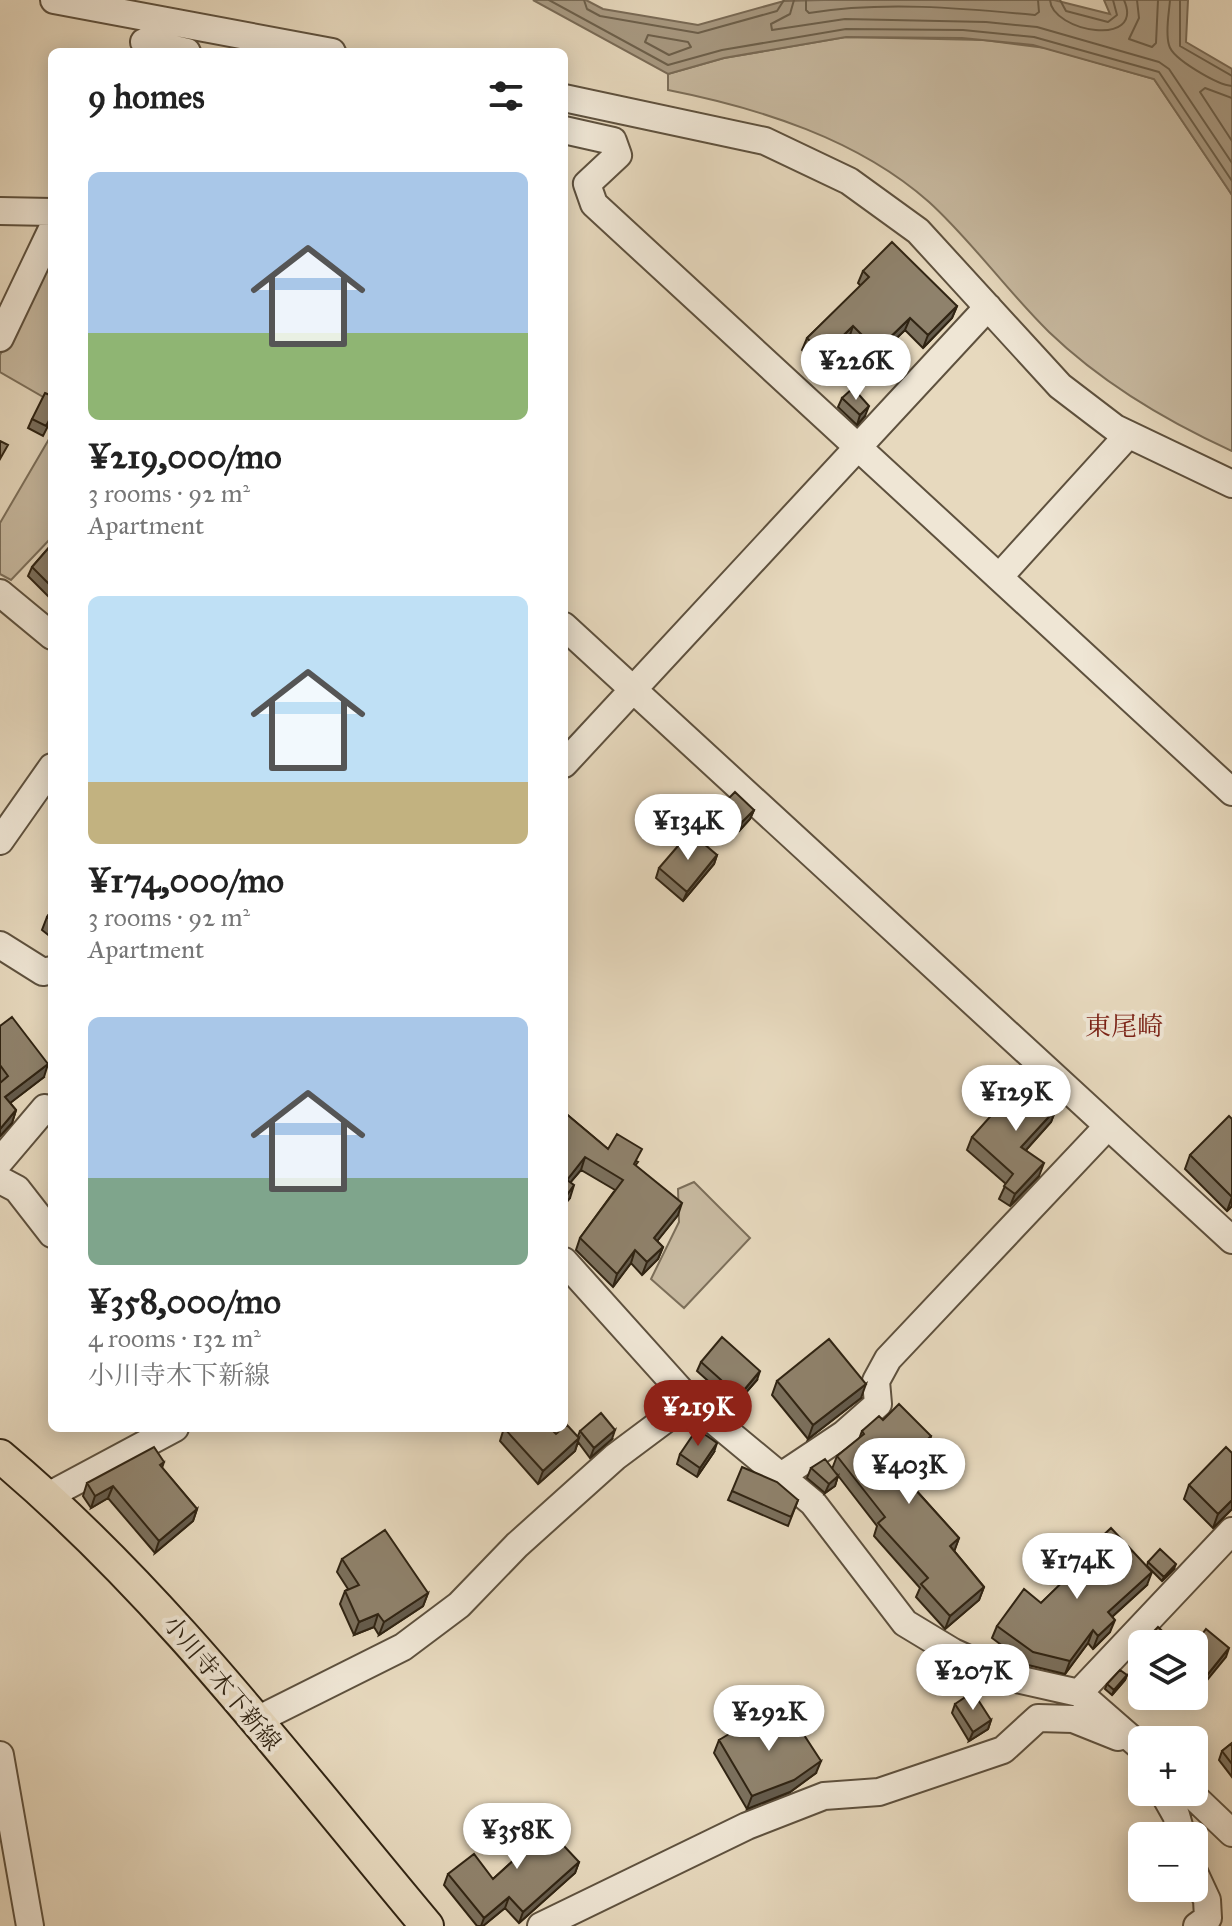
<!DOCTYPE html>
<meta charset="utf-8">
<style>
:root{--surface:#fff;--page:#f6f6f6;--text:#222;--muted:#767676;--accent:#8f2418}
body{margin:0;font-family:"IM FELL Great Primer","Noto Serif JP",serif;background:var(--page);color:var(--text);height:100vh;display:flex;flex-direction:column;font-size:30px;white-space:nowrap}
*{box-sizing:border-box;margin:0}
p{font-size:26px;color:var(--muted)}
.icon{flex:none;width:44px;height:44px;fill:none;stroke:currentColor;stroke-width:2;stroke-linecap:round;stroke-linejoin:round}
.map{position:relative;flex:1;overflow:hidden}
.drawer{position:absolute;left:48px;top:48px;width:520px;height:1384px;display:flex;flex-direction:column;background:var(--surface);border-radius:12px;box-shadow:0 4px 20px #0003}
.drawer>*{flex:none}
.controls{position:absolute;left:1128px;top:1630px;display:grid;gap:16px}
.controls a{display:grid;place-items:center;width:80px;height:80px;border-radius:12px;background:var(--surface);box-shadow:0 4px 20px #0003;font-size:40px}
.price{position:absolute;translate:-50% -68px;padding:0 18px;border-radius:28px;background:#fff;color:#222;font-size:26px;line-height:52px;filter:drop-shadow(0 2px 4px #0008)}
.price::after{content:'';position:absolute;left:50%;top:48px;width:24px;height:18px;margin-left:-12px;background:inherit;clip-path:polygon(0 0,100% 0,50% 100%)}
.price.selected{background:var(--accent);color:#fff}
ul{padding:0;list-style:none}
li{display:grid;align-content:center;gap:16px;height:424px;padding:0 40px}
li span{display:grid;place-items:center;height:248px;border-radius:12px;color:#555}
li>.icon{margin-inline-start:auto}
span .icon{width:144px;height:144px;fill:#fffc;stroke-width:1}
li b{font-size:34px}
h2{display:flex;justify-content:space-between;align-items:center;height:96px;padding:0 40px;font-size:34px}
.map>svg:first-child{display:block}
.green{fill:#c8baa1;stroke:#7c6f5a;stroke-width:2}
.water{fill:#a99b84;stroke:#796b57;stroke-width:2}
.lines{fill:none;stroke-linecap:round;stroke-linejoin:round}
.shore{stroke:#6c604c;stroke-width:2}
.minor-casing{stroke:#5e513e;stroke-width:30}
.major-casing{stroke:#302413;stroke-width:36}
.minor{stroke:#efe6d5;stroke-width:26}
.major{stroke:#e7d9be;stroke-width:32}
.wall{fill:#7b705d;stroke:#302413;stroke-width:2}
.shaded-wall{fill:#645b4c;stroke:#302413;stroke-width:2}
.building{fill:#8f826c;stroke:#302413;stroke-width:2}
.labels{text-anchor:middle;stroke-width:8;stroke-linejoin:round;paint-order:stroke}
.street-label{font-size:24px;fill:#302413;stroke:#efe6d5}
.neighbourhood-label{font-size:26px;fill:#7a1f14;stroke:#efe6d5}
</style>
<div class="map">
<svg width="1232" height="1926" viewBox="0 0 1232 1926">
<rect width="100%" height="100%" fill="#e7d9be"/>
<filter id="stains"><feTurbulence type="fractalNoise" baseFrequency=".0025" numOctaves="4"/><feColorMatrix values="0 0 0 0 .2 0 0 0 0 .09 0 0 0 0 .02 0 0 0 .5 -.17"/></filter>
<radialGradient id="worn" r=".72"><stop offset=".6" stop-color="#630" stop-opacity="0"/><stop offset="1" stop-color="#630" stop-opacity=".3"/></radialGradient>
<!-- green -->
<path class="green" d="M 846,37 L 984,40 L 1046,48 L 1154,79 L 1232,195 L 1232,451 C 1166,421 1102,383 1049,332 C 1007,291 972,241 929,202 C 858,139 759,108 668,90 L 668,74 L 724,58 Z
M 52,246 L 52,402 L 0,372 L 0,355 Z
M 52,434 L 52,537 L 11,580 L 0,574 L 0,523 Z
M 694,1182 L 750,1238 L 684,1308 L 651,1279 L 679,1222 L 678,1189 Z"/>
<!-- water -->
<path class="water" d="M 533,0 L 586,0 L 603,9 L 698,25 L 784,1 L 824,0 L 1054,0 L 1110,14 L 1104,0 L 1188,0 L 1186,42 L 1232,69 L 1232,195 L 1154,79 L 1033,45 L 962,38 L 846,37 L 724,58 L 668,74 Z"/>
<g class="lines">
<!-- shore -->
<path class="shore" d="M 549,0 L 668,65 L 722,50 L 846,29 L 963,30 L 1034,37 L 1159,72 L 1232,181
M 584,0 L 587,9 L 600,16 L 698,33 L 777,11 L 784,0
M 794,0 L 790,14 L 771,24 L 772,30 L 845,19 L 986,22 L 1037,27 L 1159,62 L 1169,69 L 1232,163
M 806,0 L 806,10 L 809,13 C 883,1 961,8 1035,15 L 1039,12 L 1038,0
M 1050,0 C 1052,32 1145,48 1124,0
M 1060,0 L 1066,11 L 1108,22 L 1117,15 L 1113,0
M 1137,0 L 1139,18 L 1129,39 L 1152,47 L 1156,43 L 1158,0
M 1170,0 C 1169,14 1165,32 1169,45 C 1172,59 1218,85 1232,86
M 1180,0 L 1180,46 L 1232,76
M 648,35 L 688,42 L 691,47 L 669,55 L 645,42 Z
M 1232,98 L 1205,88 L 1200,92 L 1232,141"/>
<!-- minor casing -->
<g class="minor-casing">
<path id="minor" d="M 54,0 L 332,52
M 144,42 L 187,52
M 564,98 L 765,141 L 849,181 L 918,231 L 1060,386 L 1115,428 L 1232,484
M 564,130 L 613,141 L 618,155 L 587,184 L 594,204 L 1232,792
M 0,211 L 52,212
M 0,338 L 52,229
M 1000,576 L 1128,435
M 0,593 L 52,636
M 564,626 L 1232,1240
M 564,764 L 988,307
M 0,841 L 52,767
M 0,945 L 43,972 L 52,970
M 0,1161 L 45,1108
M 0,1180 L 17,1189 L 52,1234
M 564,1261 L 690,1401 L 813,1503 L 905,1623 L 953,1652 L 1008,1677 L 1079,1693 L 1142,1748
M 781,1476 L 844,1434 L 878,1404 L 876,1381 L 888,1359 L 1108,1126
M 48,1496 L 175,1428
M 1079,1693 L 1232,1531
M 255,1721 L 403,1647 L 459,1605 L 517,1545 L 615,1457 L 690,1401
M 0,1755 L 30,1926
M 1163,1792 L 1176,1815 L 1182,1836
M 1189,1792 L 1232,1833
M 1194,1872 L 1207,1900 L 1208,1918 L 1197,1926
M 541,1926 L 747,1826 L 824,1796 L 879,1792 L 1003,1750 L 1038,1718 L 1073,1719 L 1118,1737"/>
</g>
<!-- major casing -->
<g class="major-casing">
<path id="major" d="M 0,1456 C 162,1592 291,1764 427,1926"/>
</g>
<!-- minor -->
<use href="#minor" class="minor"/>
<!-- major -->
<use href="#major" class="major"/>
</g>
<!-- wall -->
<path class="wall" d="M 863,271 L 957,306 L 952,318 L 923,348 L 905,330 L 872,362 L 849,338 L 819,367 L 802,350 L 807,338 L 861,286 L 858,283 Z
M 842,398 L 865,416 L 857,425 L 838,407 Z
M 52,418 L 43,436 L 28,428 L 32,419 Z
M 52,544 L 52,600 L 28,576 L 32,567 Z
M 723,804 L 754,810 L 750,819 L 739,831 L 720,814 Z
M 717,855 L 714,864 L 683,901 L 656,878 L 659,868 Z
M 52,910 L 52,938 L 42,930 L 47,917 Z
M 0,1026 L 44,1077 L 10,1103 L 16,1110 L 12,1123 L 0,1136 Z
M 1056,1109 L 1051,1122 L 1026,1150 L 1039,1176 L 1010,1206 L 999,1199 L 1006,1184 L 967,1150 L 972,1137 Z
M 564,1112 L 608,1149 L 638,1162 L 635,1166 L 678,1215 L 657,1241 L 663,1247 L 658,1259 L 642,1275 L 631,1263 L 613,1287 L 576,1250 L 580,1238 L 615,1190 L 581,1170 L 570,1182 L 570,1198 L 564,1205 Z
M 1232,1119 L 1232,1206 L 1227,1211 L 1185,1169 L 1190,1155 Z
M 701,1362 L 757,1380 L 735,1405 L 697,1371 Z
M 777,1381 L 861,1398 L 808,1439 L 772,1395 Z
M 883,1420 L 931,1436 L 926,1449 L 907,1469 L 906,1479 L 959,1538 L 954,1551 L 984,1587 L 979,1600 L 945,1629 L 916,1597 L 920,1588 L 874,1536 L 877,1526 L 836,1473 L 838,1476 L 835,1486 L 825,1493 L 807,1478 L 811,1468 L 832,1469 L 837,1456 L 859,1439 L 862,1431 Z
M 504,1428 L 578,1436 L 580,1431 L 612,1439 L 590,1458 L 578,1442 L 575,1451 L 538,1484 L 500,1441 Z
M 714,1452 L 697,1477 L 677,1464 L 680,1454 Z
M 164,1462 L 162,1468 L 197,1509 L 193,1521 L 155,1553 L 108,1498 L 91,1508 L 83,1496 L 87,1483 Z
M 1189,1485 L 1232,1509 L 1213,1528 L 1184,1499 Z
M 732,1491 L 798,1500 L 788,1526 L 728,1500 Z
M 1082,1555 L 1147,1585 L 1112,1617 L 1110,1632 L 1093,1649 L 1088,1643 L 1065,1674 L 1028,1665 L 992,1638 L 997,1626 L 1041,1603 L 1078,1568 Z
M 342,1559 L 428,1593 L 423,1606 L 379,1635 L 374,1627 L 354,1635 L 340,1604 L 345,1591 L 348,1589 L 337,1572 Z
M 1148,1562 L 1174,1569 L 1162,1581 L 1147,1566 Z
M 1142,1644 L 1142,1670 L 1132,1660 L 1135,1651 Z
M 1127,1675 L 1125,1680 L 1112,1695 L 1105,1689 L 1107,1684 Z
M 955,1704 L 991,1720 L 988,1729 L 969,1741 L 952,1713 Z
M 765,1724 L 816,1773 L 790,1792 L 747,1809 L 714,1753 L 719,1740 Z
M 1232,1743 L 1232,1777 L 1219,1760 L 1222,1751 Z
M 511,1835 L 579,1862 L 575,1873 L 519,1923 L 505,1908 L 483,1926 L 477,1926 L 444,1885 L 448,1874 L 493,1879 L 517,1857 L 507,1846 Z"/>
<!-- shaded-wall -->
<path class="shaded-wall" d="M 957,306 L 952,318 L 923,348 L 928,335 Z
M 910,318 L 905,330 L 872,362 L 877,350 Z
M 853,326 L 849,338 L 819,367 L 823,355 Z
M 869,406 L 865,416 L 857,425 L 860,415 Z
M 754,810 L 750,819 L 739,831 L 742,822 Z
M 717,855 L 714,864 L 683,901 L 687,892 Z
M 48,1064 L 44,1077 L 1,1110 L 5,1097 Z
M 1056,1109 L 1051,1122 L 1017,1160 L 1021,1147 Z
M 16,1110 L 12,1123 L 0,1136 L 0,1129 Z
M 585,1157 L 581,1170 L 564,1190 L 567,1180 Z
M 1044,1163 L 1039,1176 L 1010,1206 L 1015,1194 Z
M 574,1185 L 570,1198 L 564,1205 L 564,1199 Z
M 1232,1197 L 1232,1206 L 1227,1211 Z
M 682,1203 L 678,1215 L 650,1250 L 654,1238 Z
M 663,1247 L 658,1259 L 642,1275 L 647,1262 Z
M 635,1250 L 631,1263 L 613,1287 L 617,1274 Z
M 760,1371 L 757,1380 L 735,1405 L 739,1396 Z
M 866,1384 L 861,1398 L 808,1439 L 813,1425 Z
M 615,1430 L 612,1439 L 590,1458 L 594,1448 Z
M 931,1436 L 926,1449 L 898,1477 L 903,1464 Z
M 579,1438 L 575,1451 L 538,1484 L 543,1471 Z
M 717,1443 L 714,1452 L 697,1477 L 700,1468 Z
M 838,1476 L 835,1486 L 825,1493 L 829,1484 Z
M 113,1486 L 108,1498 L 91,1508 L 95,1496 Z
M 1232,1500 L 1232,1509 L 1213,1528 L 1218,1514 Z
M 197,1509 L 193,1521 L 155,1553 L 159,1541 Z
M 959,1538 L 954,1552 L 950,1546 Z
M 1176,1564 L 1174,1569 L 1162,1581 L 1164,1577 Z
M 1152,1572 L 1147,1585 L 1103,1625 L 1108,1612 Z
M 984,1587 L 979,1600 L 945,1629 L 950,1616 Z
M 428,1593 L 423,1606 L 379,1635 L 384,1622 Z
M 378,1614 L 374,1627 L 354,1635 L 359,1622 Z
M 1115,1620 L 1110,1632 L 1093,1649 L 1098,1636 Z
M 1093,1630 L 1088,1643 L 1065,1674 L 1070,1661 Z
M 1229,1648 L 1226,1657 L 1194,1696 L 1196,1689 Z
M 1127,1675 L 1125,1680 L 1112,1695 L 1114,1690 Z
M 991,1720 L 988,1729 L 969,1741 L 973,1732 Z
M 821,1761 L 816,1773 L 790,1792 L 747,1809 L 752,1796 Z
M 579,1862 L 575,1873 L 519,1923 L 523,1912 Z
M 509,1897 L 505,1908 L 483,1926 L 481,1926 L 484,1918 Z"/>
<!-- building -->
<path class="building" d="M 892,242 L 957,306 L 928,335 L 910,318 L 877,350 L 853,326 L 823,355 L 807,338 L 869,277 L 863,271 Z
M 853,388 L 869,406 L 860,415 L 842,398 Z
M 45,393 L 52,396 L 52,415 L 46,426 L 32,419 Z
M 0,441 L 8,445 L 0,459 Z
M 52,544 L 52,587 L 32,567 Z
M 735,792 L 754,810 L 742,822 L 723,804 Z
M 690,832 L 717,855 L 687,892 L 659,868 Z
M 52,910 L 52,922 L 47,917 Z
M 12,1017 L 48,1064 L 5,1097 L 16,1110 L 0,1129 L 0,1083 L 8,1076 L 0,1065 L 0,1026 Z
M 1023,1080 L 1056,1109 L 1021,1147 L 1044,1163 L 1015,1194 L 1004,1186 L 1013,1174 L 972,1137 Z
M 564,1112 L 608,1149 L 617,1134 L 642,1149 L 634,1164 L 682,1203 L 654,1238 L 663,1247 L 647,1262 L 635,1250 L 617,1274 L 580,1238 L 623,1180 L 585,1157 L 567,1180 L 574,1185 L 564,1199 Z
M 1229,1116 L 1232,1119 L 1232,1197 L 1190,1155 Z
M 722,1337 L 760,1371 L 739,1396 L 701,1362 Z
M 829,1339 L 866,1384 L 813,1425 L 777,1381 Z
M 899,1404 L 931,1436 L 903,1464 L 908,1471 L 903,1476 L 959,1538 L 950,1546 L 984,1587 L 950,1616 L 921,1584 L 928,1578 L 878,1523 L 885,1517 L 837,1456 L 864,1434 L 862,1431 L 879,1416 L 883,1420 Z
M 601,1413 L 615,1430 L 594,1448 L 580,1431 Z
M 567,1425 L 579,1438 L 543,1471 L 504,1428 L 550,1428 L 556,1434 Z
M 697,1429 L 717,1443 L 700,1468 L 680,1454 Z
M 154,1447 L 164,1462 L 160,1465 L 197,1509 L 159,1541 L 113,1486 L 95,1496 L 87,1483 Z
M 1226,1447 L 1232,1453 L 1232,1500 L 1218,1514 L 1189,1485 Z
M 825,1459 L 838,1476 L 829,1484 L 811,1468 Z
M 742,1467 L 777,1482 L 798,1500 L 791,1517 L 732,1491 Z
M 1111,1528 L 1152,1572 L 1108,1612 L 1115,1620 L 1098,1636 L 1093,1630 L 1070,1661 L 1033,1652 L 997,1626 L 1024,1589 L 1041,1603 L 1086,1559 L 1082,1555 Z
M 385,1530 L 428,1593 L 384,1622 L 378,1614 L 359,1622 L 345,1591 L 359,1585 L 342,1559 Z
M 1160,1549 L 1176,1564 L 1164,1577 L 1148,1562 Z
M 1158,1627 L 1176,1644 L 1142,1644 L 1142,1657 L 1135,1651 Z
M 1206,1629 L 1229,1648 L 1196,1689 L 1194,1687 L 1194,1645 Z
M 1120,1670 L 1127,1675 L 1114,1690 L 1107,1684 Z
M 973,1692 L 991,1720 L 973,1732 L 955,1704 Z
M 785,1711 L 799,1734 L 802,1732 L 821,1761 L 794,1780 L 752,1796 L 719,1740 L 759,1716 L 765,1724 Z
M 1232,1743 L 1232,1764 L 1222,1751 Z
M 534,1814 L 579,1862 L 523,1912 L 509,1897 L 484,1918 L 448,1874 L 474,1854 L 493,1879 L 525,1850 L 511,1835 Z"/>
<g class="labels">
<!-- street labels -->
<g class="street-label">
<text transform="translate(222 1683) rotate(50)" y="8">小川寺木下新線</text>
</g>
<!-- neighbourhood labels -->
<g class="neighbourhood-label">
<text x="1124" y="1035">東尾崎</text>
</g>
</g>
<rect width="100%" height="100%" filter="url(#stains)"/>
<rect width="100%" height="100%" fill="url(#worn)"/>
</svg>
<div class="controls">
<a><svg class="icon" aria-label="layers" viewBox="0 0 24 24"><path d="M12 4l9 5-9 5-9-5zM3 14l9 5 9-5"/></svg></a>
<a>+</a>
<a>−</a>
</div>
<b class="price" style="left:856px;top:402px">¥226K</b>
<b class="price" style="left:688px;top:862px">¥134K</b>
<b class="price" style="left:1016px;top:1133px">¥129K</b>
<b class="price selected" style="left:698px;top:1448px">¥219K</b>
<b class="price" style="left:909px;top:1506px">¥403K</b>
<b class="price" style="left:1077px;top:1601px">¥174K</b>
<b class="price" style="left:973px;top:1712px">¥207K</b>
<b class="price" style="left:769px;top:1753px">¥292K</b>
<b class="price" style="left:517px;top:1871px">¥358K</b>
<section class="drawer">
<h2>9 homes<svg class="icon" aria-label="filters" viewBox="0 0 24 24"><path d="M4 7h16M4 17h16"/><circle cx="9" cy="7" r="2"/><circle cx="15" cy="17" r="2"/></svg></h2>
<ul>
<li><span style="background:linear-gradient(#a9c7e8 65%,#8fb573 0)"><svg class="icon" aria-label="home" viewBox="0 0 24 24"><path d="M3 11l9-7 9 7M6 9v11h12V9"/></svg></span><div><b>¥219,000/mo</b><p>3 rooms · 92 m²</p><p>Apartment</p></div></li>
<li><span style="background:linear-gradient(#bfe0f5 75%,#c2b280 0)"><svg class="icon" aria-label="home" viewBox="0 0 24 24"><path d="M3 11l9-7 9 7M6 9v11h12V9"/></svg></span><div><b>¥174,000/mo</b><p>3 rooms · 92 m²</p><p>Apartment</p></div></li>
<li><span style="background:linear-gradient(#a9c7e8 65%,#7fa58c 0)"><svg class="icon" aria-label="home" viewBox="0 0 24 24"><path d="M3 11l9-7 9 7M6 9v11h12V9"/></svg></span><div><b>¥358,000/mo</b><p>4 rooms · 132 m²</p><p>小川寺木下新線</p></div></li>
</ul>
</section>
</div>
